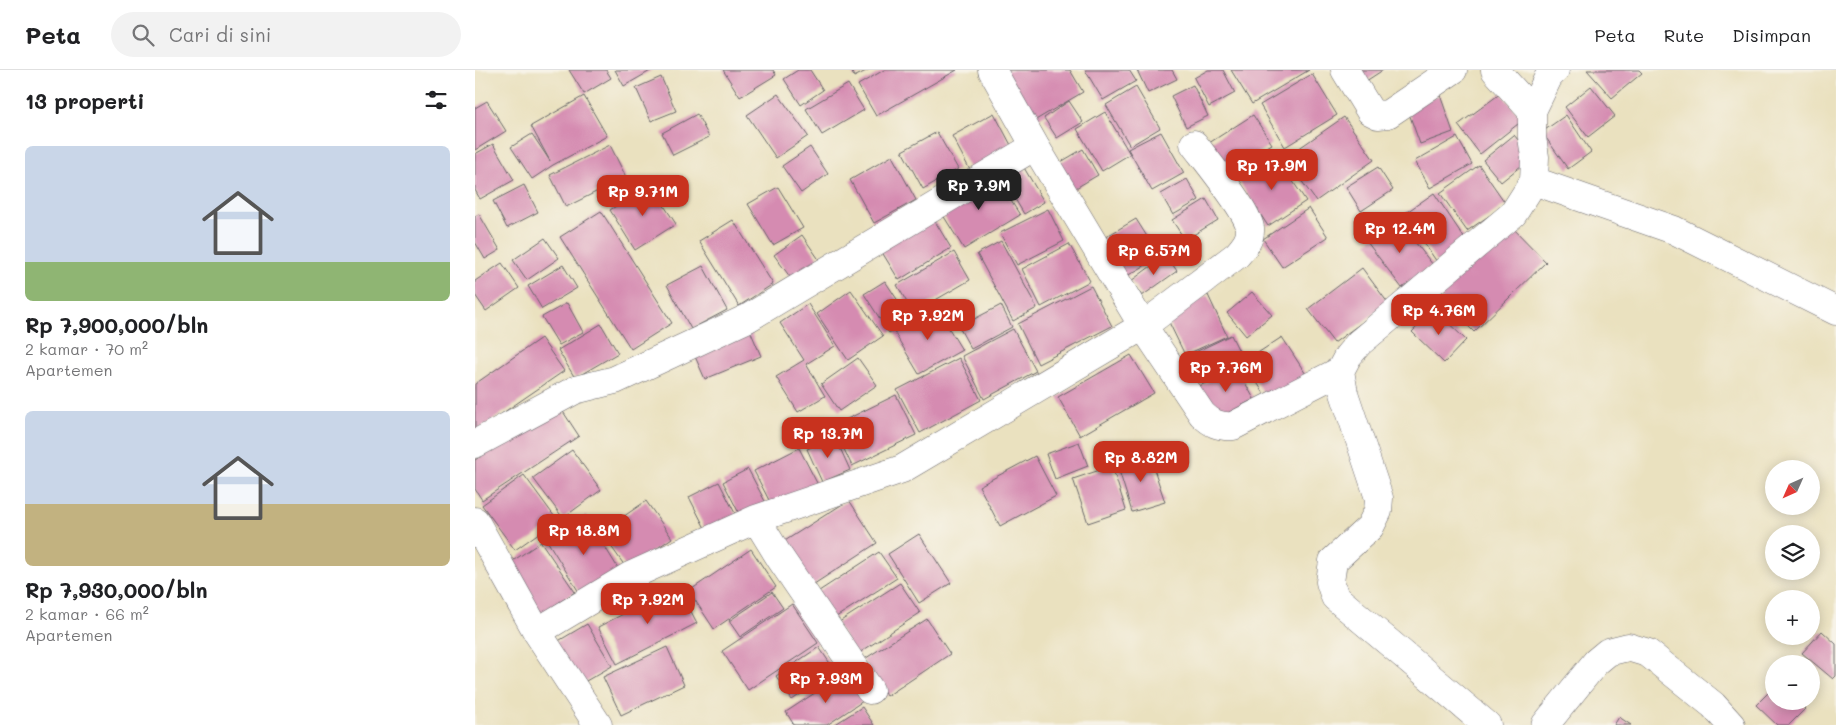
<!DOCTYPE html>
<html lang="id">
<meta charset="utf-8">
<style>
:root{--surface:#fff;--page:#f2f2f2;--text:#202124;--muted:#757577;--line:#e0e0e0;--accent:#c8321e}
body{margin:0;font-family:Mali,sans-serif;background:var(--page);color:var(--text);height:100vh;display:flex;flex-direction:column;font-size:19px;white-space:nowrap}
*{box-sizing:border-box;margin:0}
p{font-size:16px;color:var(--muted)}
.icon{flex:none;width:28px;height:28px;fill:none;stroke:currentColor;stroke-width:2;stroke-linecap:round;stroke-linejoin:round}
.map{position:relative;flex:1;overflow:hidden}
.panel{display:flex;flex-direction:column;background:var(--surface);width:475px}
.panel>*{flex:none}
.needle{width:32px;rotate:225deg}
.buttons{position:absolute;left:1290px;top:390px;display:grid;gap:10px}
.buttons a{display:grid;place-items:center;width:55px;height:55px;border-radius:50%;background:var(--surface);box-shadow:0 2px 12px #0003;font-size:25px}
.price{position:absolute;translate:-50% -42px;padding:0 11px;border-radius:10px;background:var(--accent);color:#fff;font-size:16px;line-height:32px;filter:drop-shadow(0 1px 2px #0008)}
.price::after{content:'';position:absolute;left:50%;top:30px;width:15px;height:11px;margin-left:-8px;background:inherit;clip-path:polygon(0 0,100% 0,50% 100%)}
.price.current{background:#222;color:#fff}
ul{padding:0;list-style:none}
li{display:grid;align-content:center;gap:10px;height:265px;padding:0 25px}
li span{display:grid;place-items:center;height:155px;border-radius:8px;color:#555}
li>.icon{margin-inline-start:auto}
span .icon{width:90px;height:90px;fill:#fffc;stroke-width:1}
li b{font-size:21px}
h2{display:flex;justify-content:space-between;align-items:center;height:60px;padding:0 25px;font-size:21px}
header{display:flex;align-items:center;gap:30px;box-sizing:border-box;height:70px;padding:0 25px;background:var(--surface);border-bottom:1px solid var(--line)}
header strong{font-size:24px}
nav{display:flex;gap:28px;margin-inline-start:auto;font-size:18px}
.search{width:350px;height:45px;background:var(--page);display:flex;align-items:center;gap:12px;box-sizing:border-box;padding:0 18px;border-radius:28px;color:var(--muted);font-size:19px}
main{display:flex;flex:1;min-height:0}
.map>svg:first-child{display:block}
.building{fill:#d58bb1}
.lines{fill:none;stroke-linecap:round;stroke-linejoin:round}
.street-casing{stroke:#686569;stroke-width:29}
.street{stroke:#fff;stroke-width:28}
</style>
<header>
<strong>Peta</strong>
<div class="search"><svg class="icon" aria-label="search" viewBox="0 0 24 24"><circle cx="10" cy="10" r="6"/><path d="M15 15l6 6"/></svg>Cari di sini</div>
<nav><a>Peta</a><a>Rute</a><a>Disimpan</a></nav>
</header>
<main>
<section class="panel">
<h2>13 properti<svg class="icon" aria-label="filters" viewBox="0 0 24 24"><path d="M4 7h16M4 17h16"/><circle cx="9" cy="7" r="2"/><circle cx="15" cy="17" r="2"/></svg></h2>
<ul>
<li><span style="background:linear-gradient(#c9d6e8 75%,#8fb573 0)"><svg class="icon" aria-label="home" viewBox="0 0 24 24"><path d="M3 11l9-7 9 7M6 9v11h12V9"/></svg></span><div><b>Rp 7,900,000/bln</b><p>2 kamar · 70 m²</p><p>Apartemen</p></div></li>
<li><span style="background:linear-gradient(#c9d6e8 60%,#c2b280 0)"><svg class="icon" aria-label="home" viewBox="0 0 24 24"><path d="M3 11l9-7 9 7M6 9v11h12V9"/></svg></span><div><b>Rp 7,930,000/bln</b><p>2 kamar · 66 m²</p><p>Apartemen</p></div></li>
</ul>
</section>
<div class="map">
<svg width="1361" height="655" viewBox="0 0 1361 655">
<rect width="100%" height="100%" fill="#f7f3e8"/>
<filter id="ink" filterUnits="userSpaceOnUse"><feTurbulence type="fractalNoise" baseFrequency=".02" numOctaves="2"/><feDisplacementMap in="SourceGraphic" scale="10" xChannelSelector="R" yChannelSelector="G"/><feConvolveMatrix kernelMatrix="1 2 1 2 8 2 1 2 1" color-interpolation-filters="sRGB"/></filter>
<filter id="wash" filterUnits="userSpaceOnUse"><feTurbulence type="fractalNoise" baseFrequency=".0096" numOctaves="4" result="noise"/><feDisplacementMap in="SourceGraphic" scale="20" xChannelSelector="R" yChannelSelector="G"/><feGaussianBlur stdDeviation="1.12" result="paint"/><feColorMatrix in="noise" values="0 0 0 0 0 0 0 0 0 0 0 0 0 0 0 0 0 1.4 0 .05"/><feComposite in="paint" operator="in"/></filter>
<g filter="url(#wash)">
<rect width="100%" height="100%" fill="#eae1bf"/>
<g id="blocks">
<!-- building -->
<path class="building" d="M 94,0 L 131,0 L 136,8 L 109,24 Z
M 140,0 L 177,0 L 149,16 Z
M 248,0 L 298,0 L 301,5 L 265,27 Z
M 323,0 L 335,0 L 348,20 L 326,35 L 309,9 Z
M 376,0 L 393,0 L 379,7 Z
M 409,0 L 482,0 L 401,46 L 383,15 Z
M 528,0 L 595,0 L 608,22 L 559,51 Z
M 610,0 L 654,0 L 661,11 L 628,30 Z
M 662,0 L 697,0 L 702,9 L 673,23 Z
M 733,0 L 748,0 L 760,23 L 734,37 L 719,8 Z
M 756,0 L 834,0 L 777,34 Z
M 879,0 L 908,0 L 888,13 Z
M 1112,0 L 1164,0 L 1167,3 L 1137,28 Z
M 837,4 L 862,45 L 810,77 L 785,35 Z
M 186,7 L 201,41 L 176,51 L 161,18 Z
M 373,14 L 389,40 L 347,65 L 331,39 Z
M 718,15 L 733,46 L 711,57 L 696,26 Z
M 1116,16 L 1140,46 L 1113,67 L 1090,37 Z
M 661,17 L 685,58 L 655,76 L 631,35 Z
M 1026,23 L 1048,50 L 1005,84 L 983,55 Z
M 303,24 L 333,66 L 301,88 L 272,45 Z
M 965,25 L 978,62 L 945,74 L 932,38 Z
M 109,26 L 132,66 L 78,95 L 57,109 L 36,77 L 57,64 L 75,91 L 56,56 Z
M 12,31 L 31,61 L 0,80 L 0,38 Z
M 594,31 L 608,52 L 582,68 L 569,48 Z
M 630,42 L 655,84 L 627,101 L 602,59 Z
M 519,43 L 537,77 L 495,100 L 477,66 Z
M 222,44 L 234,67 L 198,85 L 187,63 Z
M 778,45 L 797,74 L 751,102 L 734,73 Z
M 1091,45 L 1116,82 L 1093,99 L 1067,62 Z
M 869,47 L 899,90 L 841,131 L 810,88 Z
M 462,62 L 483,99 L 448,119 L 427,81 Z
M 686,62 L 709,103 L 677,121 L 653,79 Z
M 1039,65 L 1057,87 L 1026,112 L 1008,90 Z
M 982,67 L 997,94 L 955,118 L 940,91 Z
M 18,74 L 39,110 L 5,129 L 0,120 L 0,84 Z
M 135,75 L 151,107 L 91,137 L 75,105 Z
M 335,77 L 353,104 L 326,123 L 307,96 Z
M 608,79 L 623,105 L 594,122 L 579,96 Z
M 417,86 L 441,130 L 399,153 L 375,110 Z
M 801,86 L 831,131 L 793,156 L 763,110 Z
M 1004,95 L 1031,134 L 992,161 L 965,123 Z
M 548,96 L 569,132 L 549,144 L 527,107 Z
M 903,97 L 918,120 L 886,141 L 871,117 Z
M 519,104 L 545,145 L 489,179 L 463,137 Z
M 712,109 L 724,130 L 698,145 L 686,124 Z
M 175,114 L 201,154 L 160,180 L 135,140 Z
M 49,115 L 63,142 L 32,158 L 18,131 Z
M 303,117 L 328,158 L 298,175 L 273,134 Z
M 959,123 L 992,172 L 962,192 L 929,144 Z
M 731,129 L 743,150 L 710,170 L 697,150 Z
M 834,138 L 853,167 L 807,197 L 788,169 Z
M 573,139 L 589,171 L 542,195 L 525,163 Z
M 126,141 L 197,253 L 156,279 L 85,167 Z
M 455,143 L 476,178 L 424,210 L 402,174 Z
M 4,144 L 25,180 L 10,189 L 0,172 L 0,146 Z
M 661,149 L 685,187 L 650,207 L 627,169 Z
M 922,149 L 958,195 L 927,218 L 892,172 Z
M 258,150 L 298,214 L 264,236 L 224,171 Z
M 1033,153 L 1071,192 L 999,262 L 961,223 Z
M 327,165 L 345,191 L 318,211 L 299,185 Z
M 70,168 L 84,188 L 52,210 L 38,190 Z
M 526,171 L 562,238 L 538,251 L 502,184 Z
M 594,174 L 615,211 L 566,237 L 547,199 Z
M 479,182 L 495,210 L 438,243 L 422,215 Z
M 691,185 L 702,201 L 667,226 L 656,211 Z
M 27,193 L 44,218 L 11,241 L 0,225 L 0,211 Z
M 88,195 L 102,218 L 67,239 L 53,216 Z
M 228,196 L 252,240 L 216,259 L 192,215 Z
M 887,198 L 913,233 L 859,273 L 833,239 Z
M 410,211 L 435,249 L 414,263 L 389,224 Z
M 616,216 L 637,256 L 563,294 L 543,254 Z
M 376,220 L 408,266 L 373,290 L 342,244 Z
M 777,222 L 797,245 L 771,266 L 752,243 Z
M 733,225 L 752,266 L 710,285 L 690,244 Z
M 92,233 L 108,262 L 84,275 L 67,247 Z
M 333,234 L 360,276 L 331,294 L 350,326 L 323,342 L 301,307 L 329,290 L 305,253 Z
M 526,235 L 537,257 L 496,279 L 484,257 Z
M 461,237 L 487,280 L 444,304 L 419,262 Z
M 959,239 L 991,270 L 969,293 L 937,262 Z
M 126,254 L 143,283 L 100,308 L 83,280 Z
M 274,258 L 286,286 L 230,309 L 218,282 Z
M 538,259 L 561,301 L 509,329 L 487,286 Z
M 756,265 L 765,283 L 717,306 L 708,288 Z
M 807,267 L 834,309 L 795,333 L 769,292 Z
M 66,268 L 89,301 L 0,362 L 0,314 Z
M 656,285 L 679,323 L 605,366 L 583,327 Z
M 383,288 L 402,315 L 364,341 L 346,314 Z
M 484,288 L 506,330 L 445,363 L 422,320 Z
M 761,296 L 779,329 L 741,349 L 723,317 Z
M 421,325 L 441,365 L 377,396 L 358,356 Z
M 83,334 L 104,366 L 7,430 L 0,419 L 0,390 Z
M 360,367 L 375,400 L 347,412 L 332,379 Z
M 604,372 L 613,396 L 580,409 L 571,384 Z
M 324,378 L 343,415 L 298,438 L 279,401 Z
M 97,380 L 126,420 L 88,448 L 58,408 Z
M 674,384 L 690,432 L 657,442 L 642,394 Z
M 560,386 L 581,426 L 525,456 L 504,416 Z
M 637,396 L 651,440 L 613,453 L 598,409 Z
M 273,399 L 293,437 L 267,449 L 248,412 Z
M 49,405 L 82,450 L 40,480 L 7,435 Z
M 244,412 L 264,451 L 234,466 L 214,427 Z
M 374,430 L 402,473 L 333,518 L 305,474 Z
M 171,431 L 197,468 L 152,499 L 126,462 Z
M 111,446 L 146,503 L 107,527 L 71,469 Z
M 444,464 L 476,513 L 444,533 L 413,484 Z
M 66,472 L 100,522 L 66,544 L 33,494 Z
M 276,479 L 301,517 L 239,559 L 214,521 Z
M 404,482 L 422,508 L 358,549 L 341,523 Z
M 425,513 L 445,543 L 381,585 L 361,554 Z
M 203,516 L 222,553 L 142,594 L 123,557 Z
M 297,522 L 308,538 L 265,567 L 254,551 Z
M 317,534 L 343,573 L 273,620 L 247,581 Z
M 452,549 L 475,584 L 412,626 L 388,590 Z
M 112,554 L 137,596 L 104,615 L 80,573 Z
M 1347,561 L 1361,574 L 1361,606 L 1358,609 L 1327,583 Z
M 192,577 L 209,615 L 146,645 L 128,607 Z
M 344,577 L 360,601 L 317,630 L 301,606 Z
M 370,603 L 388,631 L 352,655 L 319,655 L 311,642 Z
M 1299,617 L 1299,631 L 1324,631 L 1331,638 L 1314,655 L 1302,655 L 1281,635 Z
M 387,637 L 399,655 L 359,655 Z
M 1144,647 L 1156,655 L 1139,655 Z"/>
</g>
</g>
<g filter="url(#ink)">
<use href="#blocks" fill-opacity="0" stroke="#686569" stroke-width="1"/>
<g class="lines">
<!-- street casing -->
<g class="street-casing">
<path id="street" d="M 517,0 L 560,76 L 668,256 L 727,344 C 736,353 744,357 758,356 L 865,301
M 870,0 L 895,41 L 903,45 L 913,44 L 978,0
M 1020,0 L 1057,41
M 1059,111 L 1199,160 L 1361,241
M 0,374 L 100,320 L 140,310 L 273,248 L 560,76
M 281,449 L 305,488 L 395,620
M 0,451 L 62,562 L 123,655
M 62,562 L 155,506 L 281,449 L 427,399 L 668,256 L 762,185 C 769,177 776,169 775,158 C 773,141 731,90 719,74
M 1012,655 L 860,527 L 855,512 L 858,491 L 895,457 L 903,441 L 904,428 L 869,323 L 865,301 L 873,286 L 884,273 L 1038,144 L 1059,111 L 1060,87 L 1057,67 L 1057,41 L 1074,6 L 1080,0
M 1070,655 L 1121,592 L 1133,582 L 1153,577 L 1173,583 L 1238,635 L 1256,655"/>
</g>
<!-- street -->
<use href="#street" class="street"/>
</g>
</g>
</svg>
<div class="buttons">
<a><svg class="needle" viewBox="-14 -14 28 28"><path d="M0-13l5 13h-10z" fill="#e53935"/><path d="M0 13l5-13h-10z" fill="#757577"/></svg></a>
<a><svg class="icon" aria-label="layers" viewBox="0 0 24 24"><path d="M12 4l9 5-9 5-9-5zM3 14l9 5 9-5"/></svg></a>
<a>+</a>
<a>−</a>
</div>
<b class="price" style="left:797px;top:121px">Rp 17.9M</b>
<b class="price current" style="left:504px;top:141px">Rp 7.9M</b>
<b class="price" style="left:168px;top:147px">Rp 9.71M</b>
<b class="price" style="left:925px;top:184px">Rp 12.4M</b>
<b class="price" style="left:679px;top:206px">Rp 6.57M</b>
<b class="price" style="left:964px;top:266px">Rp 4.76M</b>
<b class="price" style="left:453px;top:271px">Rp 7.92M</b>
<b class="price" style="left:751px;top:323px">Rp 7.76M</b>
<b class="price" style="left:353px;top:389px">Rp 13.7M</b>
<b class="price" style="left:666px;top:413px">Rp 8.82M</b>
<b class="price" style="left:109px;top:486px">Rp 18.8M</b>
<b class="price" style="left:173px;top:555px">Rp 7.92M</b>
<b class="price" style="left:351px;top:634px">Rp 7.93M</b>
</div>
</main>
